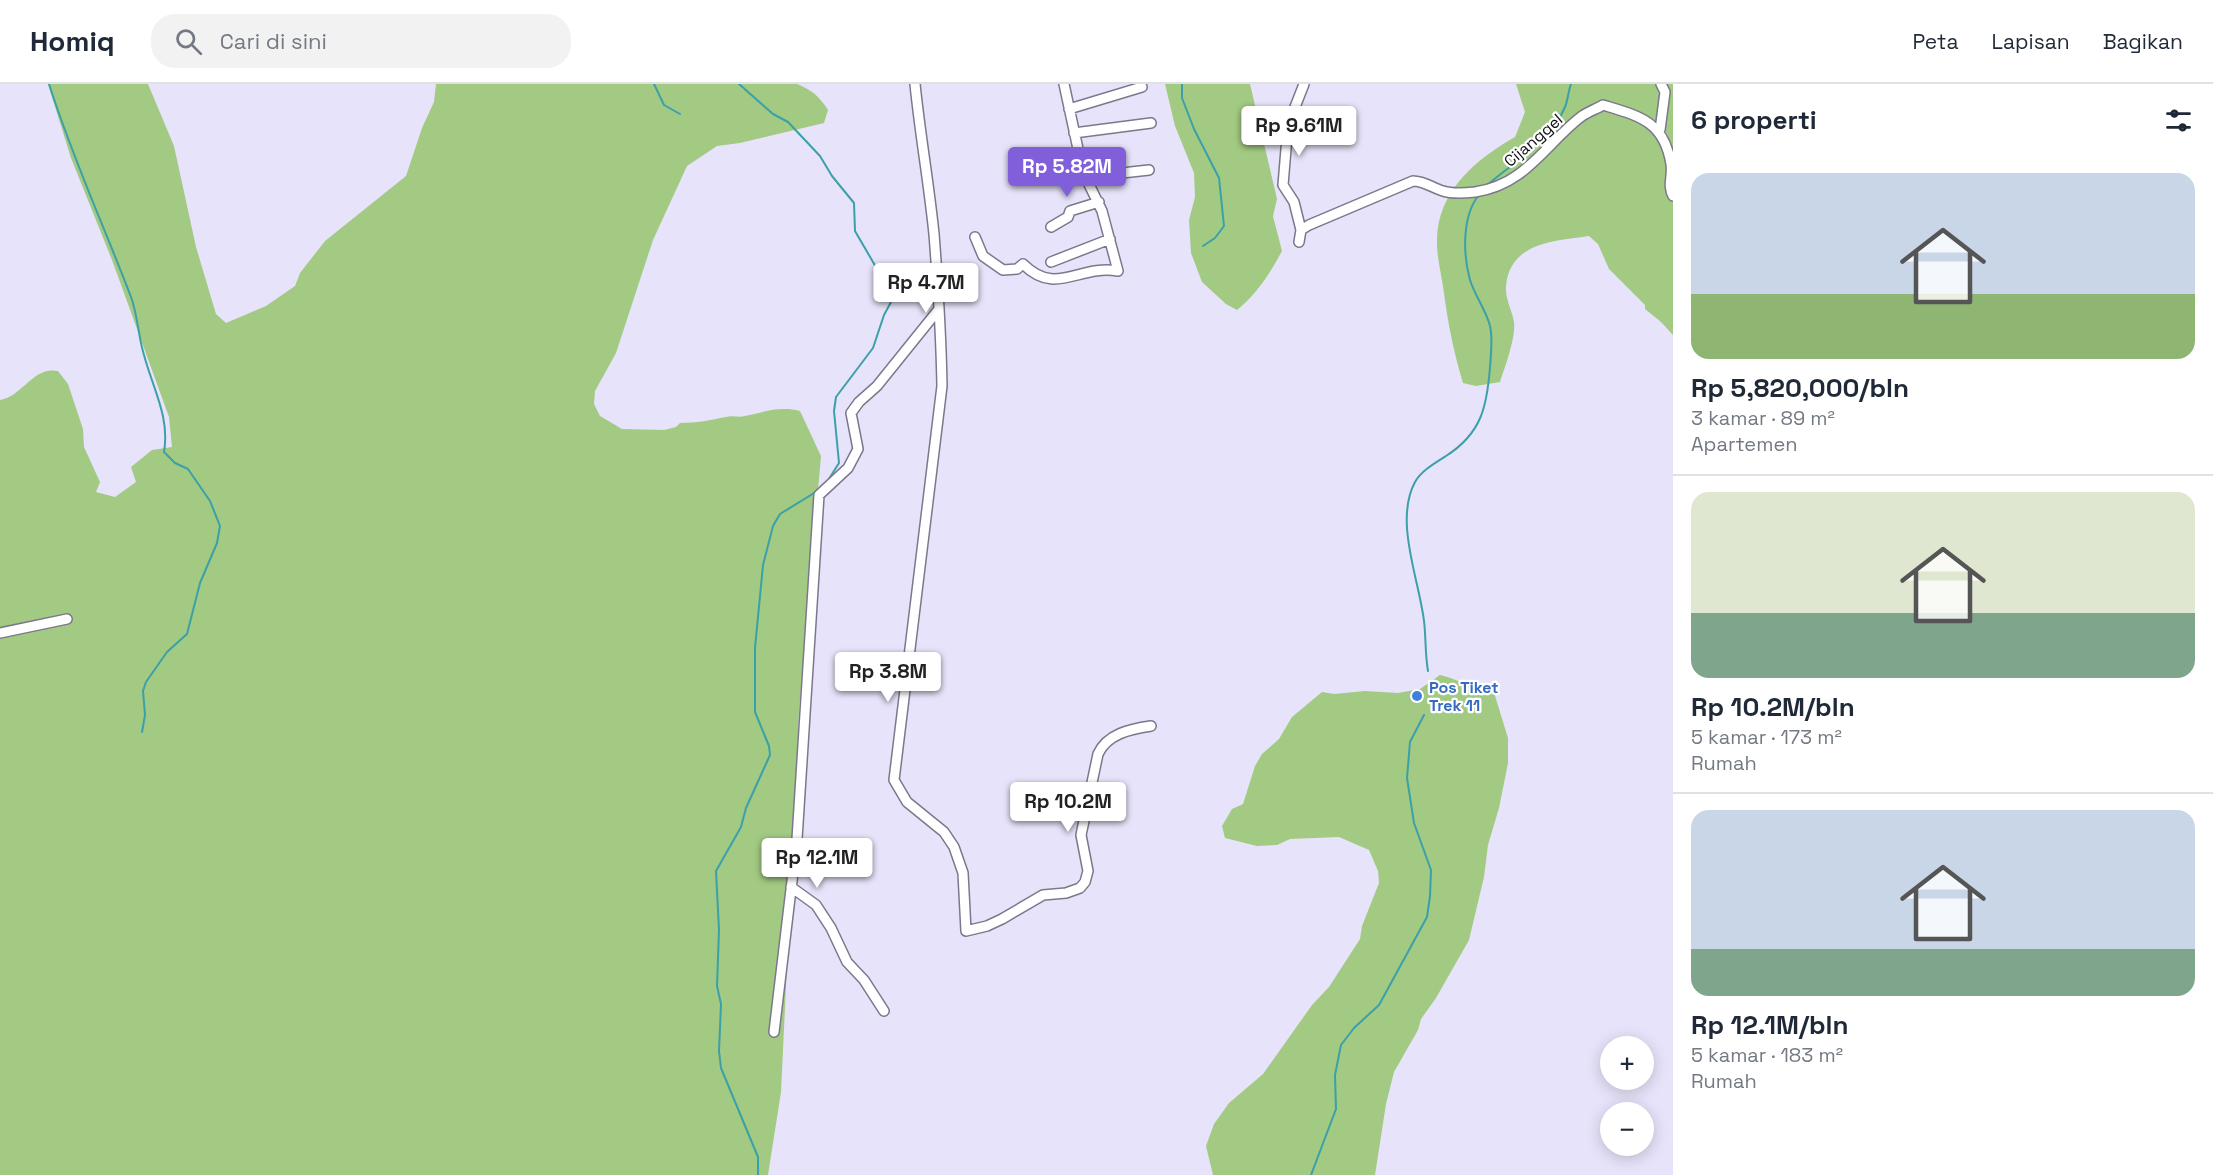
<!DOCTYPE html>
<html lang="id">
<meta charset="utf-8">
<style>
:root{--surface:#fff;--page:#f2f2f3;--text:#1f2937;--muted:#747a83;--line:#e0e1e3;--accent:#825fda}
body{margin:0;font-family:"Space Grotesk",sans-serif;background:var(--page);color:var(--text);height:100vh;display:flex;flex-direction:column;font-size:22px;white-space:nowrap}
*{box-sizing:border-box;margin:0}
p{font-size:20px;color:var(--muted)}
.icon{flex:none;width:33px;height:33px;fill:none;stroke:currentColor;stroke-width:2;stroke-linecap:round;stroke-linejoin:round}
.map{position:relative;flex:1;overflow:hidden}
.drawer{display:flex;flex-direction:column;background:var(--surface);width:540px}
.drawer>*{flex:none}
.controls{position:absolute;left:1600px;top:952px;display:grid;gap:12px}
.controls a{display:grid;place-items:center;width:54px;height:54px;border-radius:50%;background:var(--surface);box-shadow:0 3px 15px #0003;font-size:30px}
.price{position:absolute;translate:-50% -51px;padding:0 14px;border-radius:6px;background:#fff;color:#222;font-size:20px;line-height:39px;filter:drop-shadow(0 2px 3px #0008)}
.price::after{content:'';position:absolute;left:50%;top:36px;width:18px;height:14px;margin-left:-9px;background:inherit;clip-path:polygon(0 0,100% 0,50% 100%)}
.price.on{background:var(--accent);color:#fff}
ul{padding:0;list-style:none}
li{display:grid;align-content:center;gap:12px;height:318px;padding:0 18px}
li+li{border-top:2px solid var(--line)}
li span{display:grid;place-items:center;height:186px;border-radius:18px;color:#555}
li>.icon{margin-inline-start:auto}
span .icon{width:108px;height:108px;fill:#fffc;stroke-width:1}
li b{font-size:26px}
h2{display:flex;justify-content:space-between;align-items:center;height:72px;padding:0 18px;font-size:26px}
header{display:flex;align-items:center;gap:36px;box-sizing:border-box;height:84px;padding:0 30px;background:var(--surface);border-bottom:2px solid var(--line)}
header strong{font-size:28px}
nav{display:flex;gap:33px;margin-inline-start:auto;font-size:21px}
.search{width:420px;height:54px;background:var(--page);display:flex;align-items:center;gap:15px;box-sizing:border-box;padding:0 21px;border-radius:24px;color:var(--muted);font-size:22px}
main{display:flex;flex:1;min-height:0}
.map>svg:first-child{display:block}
.green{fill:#a2ca83}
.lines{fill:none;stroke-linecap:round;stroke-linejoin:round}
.stream{stroke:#3ba0a7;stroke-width:2}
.minor-casing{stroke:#7b788c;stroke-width:12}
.minor{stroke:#fff;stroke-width:9}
.shop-dot{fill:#3f7fe0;stroke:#fff;stroke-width:2}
.labels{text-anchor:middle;stroke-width:4.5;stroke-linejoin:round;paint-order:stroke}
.street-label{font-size:16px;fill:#100f16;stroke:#fff}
.shop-label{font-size:16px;font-weight:bold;fill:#366cbe;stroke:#fff;text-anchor:start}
</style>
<header>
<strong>Homiq</strong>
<div class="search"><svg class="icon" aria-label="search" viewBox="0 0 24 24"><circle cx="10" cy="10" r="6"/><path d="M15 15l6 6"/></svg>Cari di sini</div>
<nav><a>Peta</a><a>Lapisan</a><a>Bagikan</a></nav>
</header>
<main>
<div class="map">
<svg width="1673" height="1091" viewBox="0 0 1673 1091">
<rect width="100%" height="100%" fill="#e7e3fa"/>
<!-- green -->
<path class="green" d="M 48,0 L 148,0 L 174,62 L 196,163 L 216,230 L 226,239 L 266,222 L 295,202 L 300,189 L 325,157 L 406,92 L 422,44 L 434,18 L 436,0 L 797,0 C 812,6 819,12 828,26 L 824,39 L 740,59 L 717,62 L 687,82 L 653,156 L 616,269 L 595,307 L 594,320 L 600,332 L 622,345 L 664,346 L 676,343 L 680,339 C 697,339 711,336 726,333 C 732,331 739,334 745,332 C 764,328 780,322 800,327 L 821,372 L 799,626 L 781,1008 L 768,1091 L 0,1091 L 0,316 C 23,312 33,282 58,287 L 68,300 L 83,345 L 84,363 L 100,398 L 96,408 L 115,413 L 136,398 L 131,383 L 152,366 L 172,363 L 169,333 L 112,176 L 71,74 Z
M 1165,0 L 1250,0 L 1277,115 L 1273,132 L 1282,167 C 1270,189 1257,210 1237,226 L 1226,220 L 1202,198 L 1191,169 L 1189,136 L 1195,113 L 1194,89 L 1175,42 Z
M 1516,0 L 1673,0 L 1673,251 L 1661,238 L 1645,225 L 1645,221 L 1609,185 L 1598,160 L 1589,152 C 1555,157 1510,158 1506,202 C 1505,215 1512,226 1514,238 C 1516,253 1505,283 1500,298 L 1476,302 L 1463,299 C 1454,269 1448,240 1444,209 C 1442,193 1437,175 1437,159 C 1436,108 1476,75 1515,53 L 1525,28 Z
M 1440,591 C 1458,595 1473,606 1492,602 L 1508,654 L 1508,679 L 1499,724 L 1488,761 L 1484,793 L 1469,856 L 1436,914 L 1421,935 L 1418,946 L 1394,988 L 1386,1020 L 1375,1091 L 1213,1091 L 1206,1062 L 1214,1040 L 1229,1019 L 1263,990 L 1312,921 L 1329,903 L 1360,855 L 1362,842 L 1379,799 L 1378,787 L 1369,766 L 1339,753 L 1290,755 L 1277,761 L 1257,762 L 1225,754 L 1222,742 L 1232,725 L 1243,720 L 1255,682 L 1262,670 L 1279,655 L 1292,633 L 1322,608 L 1334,610 L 1365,607 L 1398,609 L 1420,605 Z"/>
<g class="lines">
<!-- stream -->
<path class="stream" d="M 49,0 C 72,73 104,142 131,213 C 138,232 138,252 144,271 C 153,305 170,333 164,368 L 175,379 L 188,385 L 210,417 L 220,442 L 217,459 L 200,499 L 187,550 L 167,568 L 146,598 L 143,607 L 145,631 L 142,648
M 654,0 L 664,21 L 680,30
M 739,0 L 773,30 L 788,38 L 820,72 L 832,92 L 854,119 L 855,147 L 891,209 L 891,218 L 884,231 L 873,264 L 836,313 L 834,327 L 839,379 L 827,398
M 1182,0 L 1182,14 L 1194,45 L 1219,94 L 1224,142 L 1215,154 L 1203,162
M 1485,103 C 1514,77 1549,60 1565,23 C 1568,16 1568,8 1571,0
M 1428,587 C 1425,570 1426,553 1424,537 C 1419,495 1394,437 1415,398 C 1421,387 1435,379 1446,372 C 1482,349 1487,322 1490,283 C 1491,270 1493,254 1490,242 C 1486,226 1475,212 1470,196 C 1463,171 1462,133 1478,112
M 758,1091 L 758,1073 L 721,984 L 719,967 L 721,920 L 717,902 L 719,846 L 716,787 L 741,743 L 746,724 L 770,671 L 769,662 L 755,628 L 755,564 L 763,481 L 773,442 L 780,430 L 819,406
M 1311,1091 L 1336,1025 L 1335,991 L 1341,961 L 1354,944 L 1379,921 L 1427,833 L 1430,812 L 1431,786 L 1414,739 L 1407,694 L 1410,658 L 1424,631"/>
<!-- minor casing -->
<g class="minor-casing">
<path id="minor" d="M 915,0 C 920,50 929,100 934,150 C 938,201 941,251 942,302 L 894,696 L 907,718 L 944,748 L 954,763 L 963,789 L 966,847 L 987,842 L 1002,835 L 1043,811 L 1066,809 L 1080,804 L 1085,798 L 1088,787 L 1081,751 L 1098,670 C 1107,650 1130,645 1151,642
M 1069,25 L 1142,3
M 1660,46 L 1665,8 L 1661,0
M 1074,49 L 1151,39
M 1087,97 L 1113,90 L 1149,86
M 1051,143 L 1068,133 L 1070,127 L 1099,118
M 1301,146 L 1294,118 L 1283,101 L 1288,41 L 1304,0
M 975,153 L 983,172 L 1003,186 L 1017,185 L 1023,180 C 1056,213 1079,180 1118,187 L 1102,127 L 1083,88 L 1064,0
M 1299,158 L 1301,146 L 1309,141 L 1413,97 C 1424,97 1433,104 1443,107 C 1452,110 1466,109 1475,108 C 1526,101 1546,59 1582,32 C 1588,28 1596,25 1603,21 C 1639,32 1664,37 1671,80 C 1673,92 1667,101 1673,112
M 1051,178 L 1110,155
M 0,549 L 67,535
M 791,803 L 816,821 L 831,844 L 847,878 L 864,896 L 884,927
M 774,948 L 797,755 L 819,411 L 848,384 L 858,365 L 851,329 L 859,318 L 877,302 L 939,225"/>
</g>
<!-- minor -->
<use href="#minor" class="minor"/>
</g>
<!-- markers -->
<circle class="shop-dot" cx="1417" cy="612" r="6"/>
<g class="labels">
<!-- street labels -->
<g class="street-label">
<text transform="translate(1533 56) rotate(-41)" y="6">Cijanggel</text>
</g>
<!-- shop labels -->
<g class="shop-label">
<text x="1429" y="609">Pos Tiket<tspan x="1429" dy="18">Trek 11</tspan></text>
</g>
</g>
</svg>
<div class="controls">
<a>+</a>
<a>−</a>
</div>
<b class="price" style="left:1299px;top:73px">Rp 9.61M</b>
<b class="price on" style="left:1067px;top:114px">Rp 5.82M</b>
<b class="price" style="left:926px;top:230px">Rp 4.7M</b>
<b class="price" style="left:888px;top:619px">Rp 3.8M</b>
<b class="price" style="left:1068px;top:749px">Rp 10.2M</b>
<b class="price" style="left:817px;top:805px">Rp 12.1M</b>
</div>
<section class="drawer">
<h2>6 properti<svg class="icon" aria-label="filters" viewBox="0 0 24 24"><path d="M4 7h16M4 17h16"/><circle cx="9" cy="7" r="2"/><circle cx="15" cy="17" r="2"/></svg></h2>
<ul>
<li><span style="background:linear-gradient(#c9d6e8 65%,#8fb573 0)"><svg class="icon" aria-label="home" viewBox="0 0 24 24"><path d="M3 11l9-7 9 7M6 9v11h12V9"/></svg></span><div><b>Rp 5,820,000/bln</b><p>3 kamar · 89 m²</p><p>Apartemen</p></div></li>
<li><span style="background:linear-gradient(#dfe7d0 65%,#7fa58c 0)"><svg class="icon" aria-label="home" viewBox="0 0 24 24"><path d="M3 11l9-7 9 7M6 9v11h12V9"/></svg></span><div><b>Rp 10.2M/bln</b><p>5 kamar · 173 m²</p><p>Rumah</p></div></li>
<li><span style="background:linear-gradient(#c9d6e8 75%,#7fa58c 0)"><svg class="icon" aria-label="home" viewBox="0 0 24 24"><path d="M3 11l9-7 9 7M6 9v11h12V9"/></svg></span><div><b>Rp 12.1M/bln</b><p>5 kamar · 183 m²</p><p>Rumah</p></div></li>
</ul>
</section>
</main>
